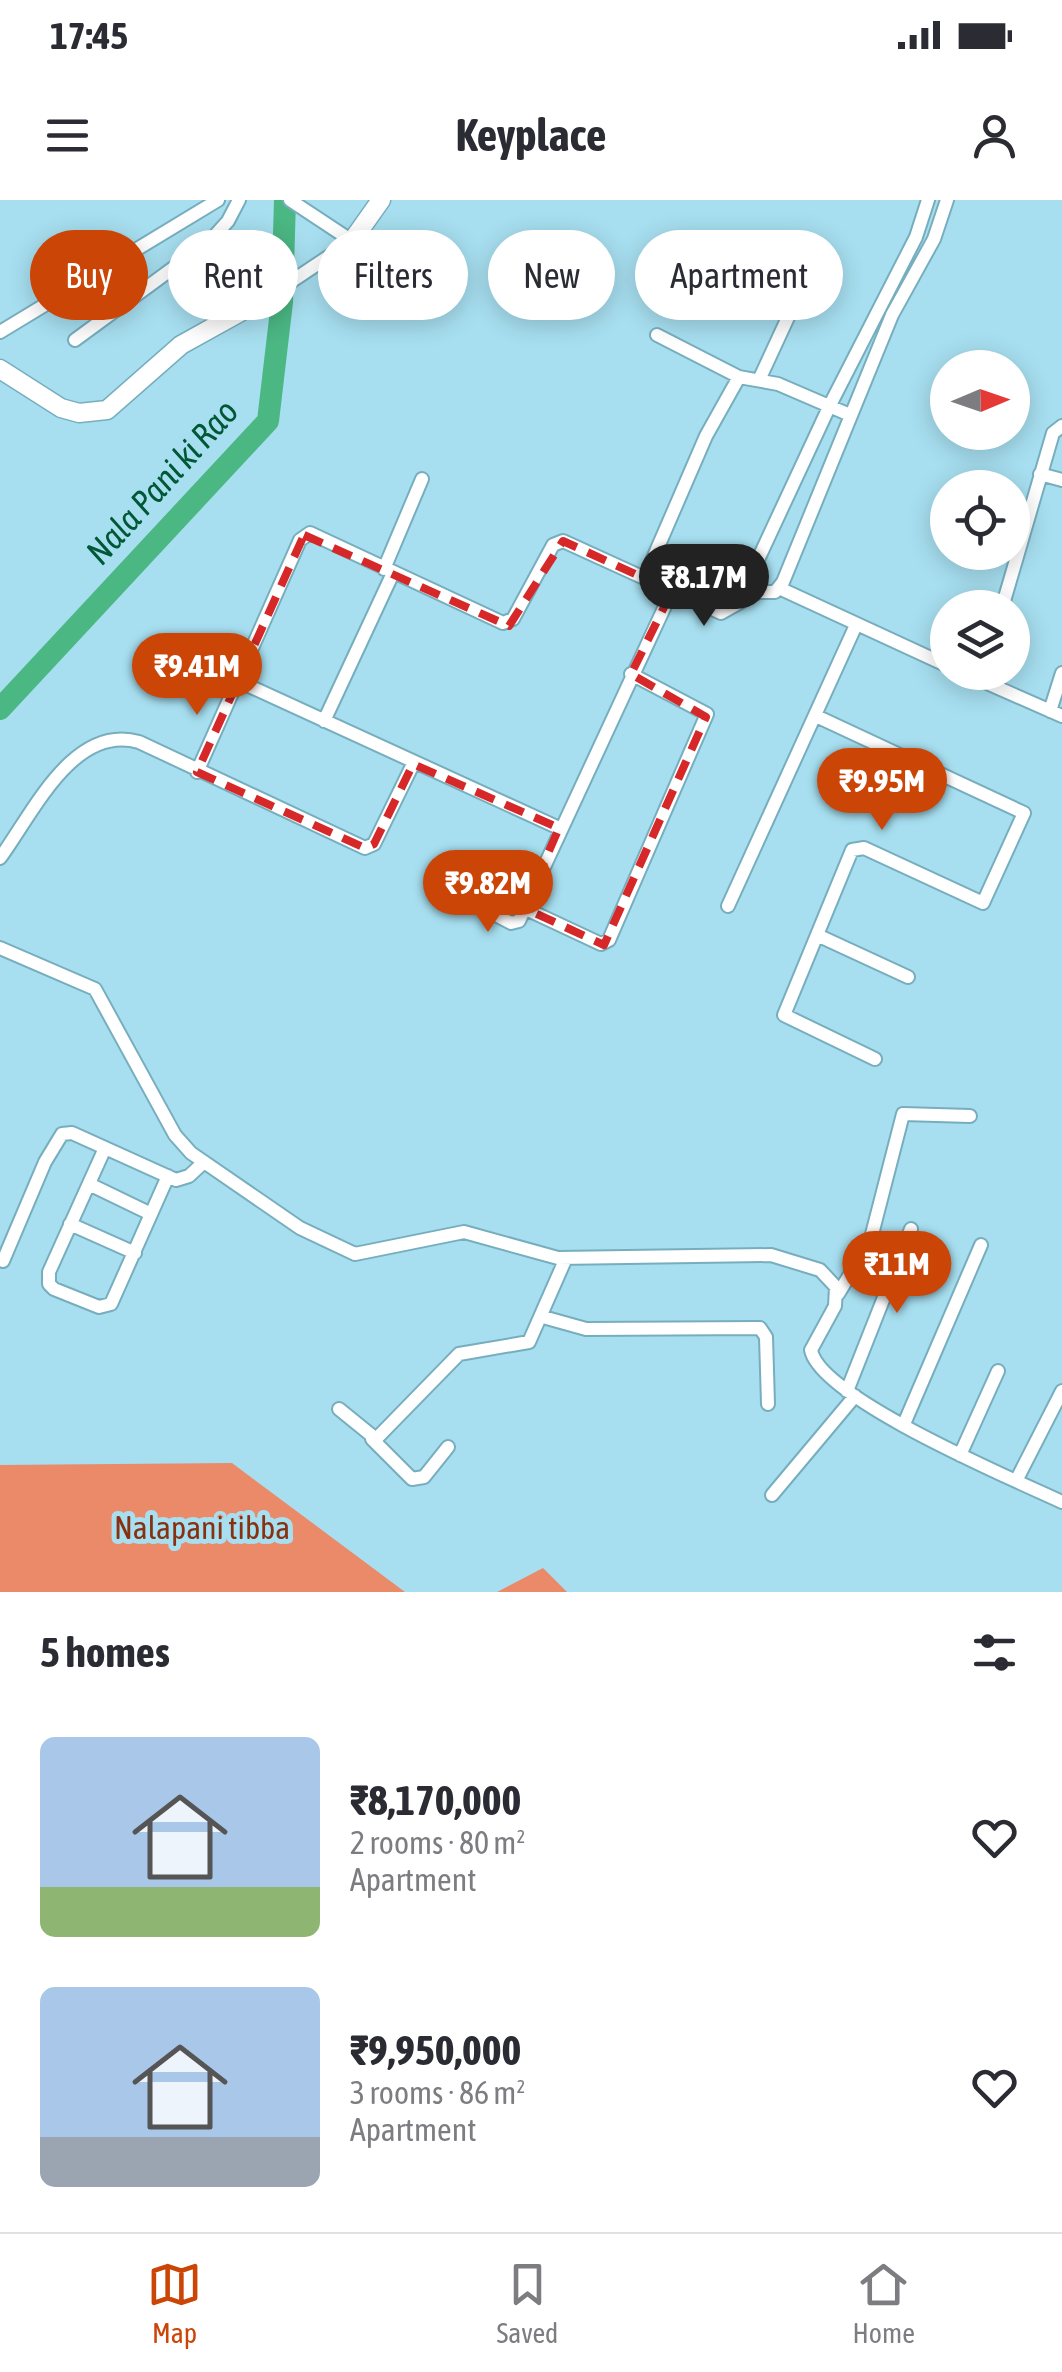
<!DOCTYPE html>
<meta charset="utf-8">
<style>
:root{--surface:#fff;--page:#f7f7f7;--text:#2b2b33;--muted:#7c7c81;--line:#e1e1e2;--accent:#cb4506}
body{margin:0;font-family:"Asap Condensed",sans-serif;background:var(--page);color:var(--text);height:100vh;display:flex;flex-direction:column;font-size:38px;white-space:nowrap}
*{box-sizing:border-box;margin:0}
p{font-size:32px;color:var(--muted)}
.icon{flex:none;width:55px;height:55px;fill:none;stroke:currentColor;stroke-width:2;stroke-linecap:round;stroke-linejoin:round}
.map{position:relative;height:1392px;overflow:hidden}
.details{display:flex;flex-direction:column;background:var(--surface);flex:1}
.details>*{flex:none}
.hud{position:absolute;left:30px;top:30px;width:1002px;height:90px;display:flex;gap:20px}
.needle{width:65px;rotate:88deg}
.controls{position:absolute;left:930px;top:150px;display:grid;gap:20px}
.controls a{display:grid;place-items:center;width:100px;height:100px;border-radius:50%;background:var(--surface);box-shadow:0 5px 25px #0003;font-size:50px}
.price{position:absolute;translate:-50% -85px;padding:0 22px;border-radius:35px;background:var(--accent);color:#fff;font-size:32px;line-height:65px;filter:drop-shadow(0 2px 5px #0008)}
.price::after{content:'';position:absolute;left:50%;top:60px;width:30px;height:22px;margin-left:-15px;background:inherit;clip-path:polygon(0 0,100% 0,50% 100%)}
.price.current{background:#222;color:#fff}
ul{padding:0;list-style:none}
li{display:flex;align-items:center;gap:30px;height:250px;padding:0 40px}
li span{display:grid;place-items:center;flex:none;width:280px;height:200px;border-radius:15px;color:#555}
li>.icon{margin-inline-start:auto}
span .icon{width:120px;height:120px;fill:#fffc;stroke-width:1}
li b{font-size:42px}
h2{display:flex;justify-content:space-between;align-items:center;height:120px;padding:0 40px;font-size:42px}
.pill{padding:0 35px;border-radius:45px;background:var(--surface);box-shadow:0 5px 25px #0003;font-size:35px;line-height:90px}
.pill.current{background:var(--accent);color:#fff}
.status{display:flex;justify-content:space-between;align-items:center;height:70px;padding:0 50px;background:var(--surface);direction:ltr}
.status svg{height:28px;fill:currentColor}
header{display:flex;justify-content:space-between;align-items:center;height:130px;padding:0 40px;background:var(--surface);font-size:45px;font-weight:700}
.tabs{display:flex;justify-content:space-around;align-items:center;height:140px;border-top:2px solid var(--line);background:var(--surface);font-size:28px;color:var(--muted)}
.tabs a{display:grid;justify-items:center;gap:5px}
.tabs .current{color:var(--accent)}
.map>svg:first-child{display:block}
.forest{fill:#ea8a69}
.lines{fill:none;stroke-linecap:round;stroke-linejoin:round}
.river{stroke:#4bb783;stroke-width:22}
.street-casing{stroke:#77aebe;stroke-width:16}
.secondary-casing{stroke:#77aebe;stroke-width:21}
.street{stroke:#fff;stroke-width:12}
.secondary{stroke:#fff;stroke-width:18}
.marked{fill:none;stroke:#d62828;stroke-width:8;stroke-dasharray:20 12;stroke-linejoin:round}
.labels{text-anchor:middle;stroke-width:10;stroke-linejoin:round;paint-order:stroke}
.park-label{font-size:32px;fill:#873110;stroke:#a7dff0}
.water-label{font-size:35px;font-style:italic;fill:#005836;stroke:#a7dff0}
</style>
<div class="status"><b>17:45</b><svg viewBox="0 0 49 12"><path d="M0 12V9h3v3zM5 12V6h3v6zM10 12V3h3v9zM15 12V0h3v12zM26 1h20v11H26zM47 4h2v5h-2z"/></svg></div>
<header><svg class="icon" aria-label="menu" viewBox="0 0 24 24"><path d="M4 6h16M4 12h16M4 18h16"/></svg>Keyplace<svg class="icon" aria-label="person" viewBox="0 0 24 24"><circle cx="12" cy="8" r="4"/><path d="M4 21q1-7 8-7t8 7"/></svg></header>
<div class="map">
<svg width="1062" height="1392" viewBox="0 0 1062 1392">
<rect width="100%" height="100%" fill="#a7dff0"/>
<!-- forest -->
<path class="forest" d="M 232,1263 L 405,1392 L 0,1392 L 0,1265 Z
M 543,1368 L 567,1392 L 497,1392 Z"/>
<g class="lines">
<!-- river -->
<path class="river" d="M 0,509 L 268,221 L 282,102 L 285,0"/>
<!-- street casing -->
<g class="street-casing">
<path id="street" d="M 928,0 L 916,37 L 830,205 L 755,366 L 753,381 L 762,392 L 775,392 L 783,382 L 892,115 L 934,39 L 947,0
M 271,95 L 352,41 L 290,0
M 0,132 L 218,0
M 657,135 L 739,177 L 778,184 L 850,215
M 75,140 L 210,41 L 228,21 L 239,0
M 759,180 L 790,113
M 1040,274 L 1062,280
M 384,369 L 422,279
M 645,377 L 706,236 L 739,177
M 779,388 L 948,466
M 1002,408 L 1053,233 L 1062,226
M 962,472 L 1062,516
M 236,480 L 559,628
M 1050,511 L 1062,473
M 816,516 L 1024,613 L 983,703 L 864,648 L 852,650 L 784,815 L 875,859
M 324,521 L 393,373
M 197,572 L 300,340 L 310,333 L 503,423 L 513,419 L 553,345 L 563,341 L 721,413 L 760,391
M 0,658 C 32,615 73,523 139,542 L 365,648 L 374,644 L 413,564
M 434,683 L 511,723 L 519,721 L 672,391
M 728,706 L 856,425
M 524,708 L 601,744 L 609,740 L 707,514 L 631,474
M 817,735 L 908,777
M 0,748 L 95,789 L 175,935 L 191,953 L 300,1028 L 355,1054 L 464,1032 L 558,1058 L 771,1055 L 820,1070 L 836,1087 L 835,1106 L 811,1150 C 820,1198 1015,1280 1062,1302
M 105,948 L 49,1072 L 49,1084 L 54,1089 L 99,1107 L 111,1104 L 168,976
M 89,984 L 151,1014
M 70,1024 L 135,1053
M 3,1061 L 45,962 L 62,934 L 72,933 L 176,980 L 189,976 L 203,963
M 838,1094 L 870,1042 L 903,914 L 970,916
M 543,1117 L 586,1129 L 760,1128 L 766,1137 L 768,1204
M 847,1191 L 911,1029
M 339,1209 L 376,1239 L 459,1154 L 529,1142 L 566,1058
M 904,1224 L 981,1045
M 372,1239 L 412,1279 L 424,1277 L 448,1247
M 960,1255 L 998,1171
M 1016,1281 L 1062,1191
M 772,1295 L 855,1196"/>
</g>
<!-- secondary casing -->
<g class="secondary-casing">
<path id="secondary" d="M 352,41 L 381,0
M 0,169 L 61,208 L 79,213 L 107,210 L 181,145 L 271,95"/>
</g>
<!-- street -->
<use href="#street" class="street"/>
<!-- secondary -->
<use href="#secondary" class="secondary"/>
</g>
<!-- marked area -->
<path class="marked" d="M 304,335 L 509,426 L 563,341 L 672,391 L 631,474 L 706,517 L 604,745 L 524,708 L 559,628 L 413,564 L 374,644 L 365,648 L 197,572 Z"/>
<g class="labels">
<!-- park labels -->
<g class="park-label">
<text x="202" y="1339">Nalapani tibba</text>
</g>
<!-- water labels -->
<g class="water-label">
<text transform="translate(162 282) rotate(-48)" y="12">Nala Pani ki Rao</text>
</g>
</g>
</svg>
<div class="controls">
<a><svg class="needle" viewBox="-14 -14 28 28"><path d="M0-13l5 13h-10z" fill="#e53935"/><path d="M0 13l5-13h-10z" fill="#7c7c81"/></svg></a>
<a><svg class="icon" aria-label="locate" viewBox="0 0 24 24"><circle cx="12" cy="12" r="6"/><path d="M12 2v4M12 18v4M2 12h4M18 12h4"/></svg></a>
<a><svg class="icon" aria-label="layers" viewBox="0 0 24 24"><path d="M12 4l9 5-9 5-9-5zM3 14l9 5 9-5"/></svg></a>
</div>
<b class="price current" style="left:704px;top:429px">₹8.17M</b>
<b class="price" style="left:197px;top:518px">₹9.41M</b>
<b class="price" style="left:882px;top:633px">₹9.95M</b>
<b class="price" style="left:488px;top:735px">₹9.82M</b>
<b class="price" style="left:897px;top:1116px">₹11M</b>
<div class="hud">
<a class="pill current">Buy</a>
<a class="pill">Rent</a>
<a class="pill">Filters</a>
<a class="pill">New</a>
<a class="pill">Apartment</a>
</div>
</div>
<section class="details">
<h2>5 homes<svg class="icon" aria-label="filters" viewBox="0 0 24 24"><path d="M4 7h16M4 17h16"/><circle cx="9" cy="7" r="2"/><circle cx="15" cy="17" r="2"/></svg></h2>
<ul>
<li><span style="background:linear-gradient(#a9c7e8 75%,#8fb573 0)"><svg class="icon" aria-label="home" viewBox="0 0 24 24"><path d="M3 11l9-7 9 7M6 9v11h12V9"/></svg></span><div><b>₹8,170,000</b><p>2 rooms · 80 m²</p><p>Apartment</p></div><svg class="icon" aria-label="heart" viewBox="0 0 24 24"><path d="M12 20l-8-8c-3-5 5-10 8-4 3-6 11-1 8 4z"/></svg></li>
<li><span style="background:linear-gradient(#a9c7e8 75%,#9aa5b1 0)"><svg class="icon" aria-label="home" viewBox="0 0 24 24"><path d="M3 11l9-7 9 7M6 9v11h12V9"/></svg></span><div><b>₹9,950,000</b><p>3 rooms · 86 m²</p><p>Apartment</p></div><svg class="icon" aria-label="heart" viewBox="0 0 24 24"><path d="M12 20l-8-8c-3-5 5-10 8-4 3-6 11-1 8 4z"/></svg></li>
</ul>
</section>
<nav class="tabs">
<a class="current"><svg class="icon" aria-label="map" viewBox="0 0 24 24"><path d="M3 6l6-2 6 2 6-2v14l-6 2-6-2-6 2zM9 4v14M15 6v14"/></svg>Map</a>
<a><svg class="icon" aria-label="saved" viewBox="0 0 24 24"><path d="M7 4h10v16l-5-4-5 4z"/></svg>Saved</a>
<a><svg class="icon" aria-label="home" viewBox="0 0 24 24"><path d="M3 11l9-7 9 7M6 9v11h12V9"/></svg>Home</a>
</nav>
